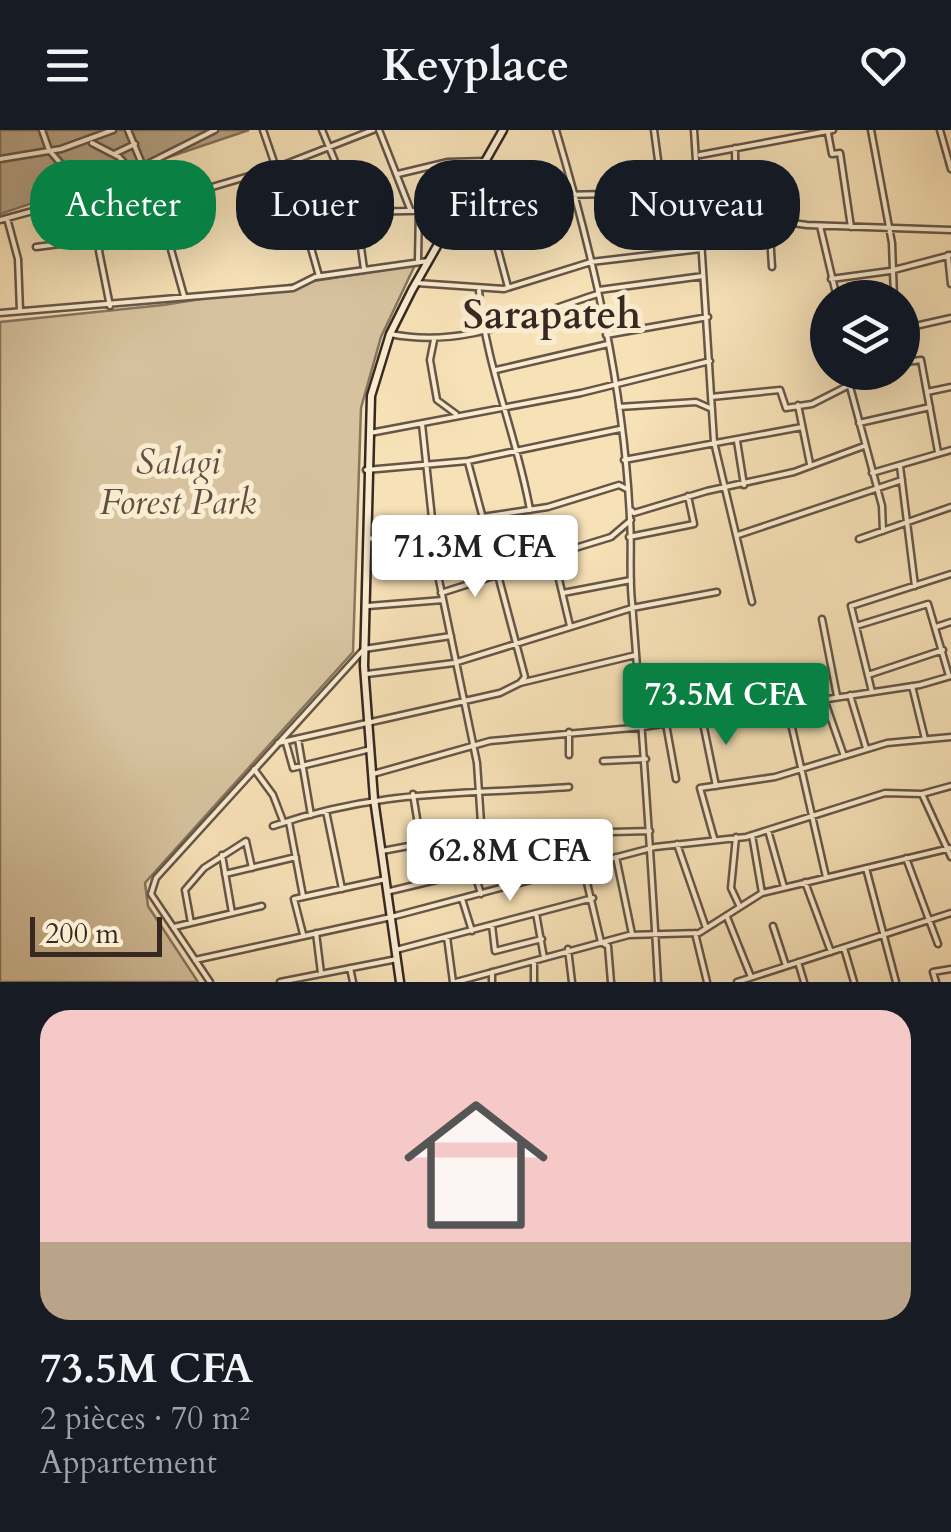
<!DOCTYPE html>
<html lang="fr">
<meta charset="utf-8">
<style>
:root{--surface:#171b24;--page:#242831;--text:#f1f3f6;--muted:#9ea1a6;--accent:#0b8043}
body{margin:0;font-family:Cardo,serif;background:var(--page);color:var(--text);height:100vh;display:flex;flex-direction:column;font-size:38px;white-space:nowrap}
*{box-sizing:border-box;margin:0}
p{font-size:32px;color:var(--muted)}
.icon{flex:none;width:55px;height:55px;fill:none;stroke:currentColor;stroke-width:2;stroke-linecap:round;stroke-linejoin:round}
.map{position:relative;height:852px;overflow:hidden}
.drawer{display:flex;flex-direction:column;background:var(--surface);flex:1}
.drawer>*{flex:none}
.guide{position:absolute;left:30px;top:30px;width:892px;height:90px;display:flex;gap:20px}
.controls{position:absolute;left:810px;top:150px;display:grid;gap:20px}
.controls a{display:grid;place-items:center;width:110px;height:110px;border-radius:50%;background:var(--surface);box-shadow:0 10px 40px #0002;font-size:50px}
.scale{position:absolute;left:30px;bottom:25px;width:132px;box-sizing:border-box;padding-left:10px;border:5px solid #372822;border-top:0;font-size:28px;line-height:35px;white-space:nowrap;color:#372822;-webkit-text-stroke:8px #faecd0;paint-order:stroke}
.price{position:absolute;translate:-50% -85px;padding:0 22px;border-radius:10px;background:#fff;color:#222;font-size:32px;line-height:65px;filter:drop-shadow(0 2px 5px #0008)}
.price::after{content:'';position:absolute;left:50%;top:60px;width:30px;height:22px;margin-left:-15px;background:inherit;clip-path:polygon(0 0,100% 0,50% 100%)}
.price.active{background:var(--accent);color:#fff}
ul{padding:0;list-style:none}
li{display:grid;align-content:center;gap:20px;height:530px;padding:0 40px}
li span{display:grid;place-items:center;height:310px;border-radius:30px;color:#555}
li>.icon{margin-inline-start:auto}
span .icon{width:180px;height:180px;fill:#fffc;stroke-width:1}
li b{font-size:42px}
.tag{padding:0 35px;border-radius:40px;background:var(--surface);box-shadow:0 10px 40px #0002;font-size:35px;line-height:90px}
.tag.active{background:var(--accent);color:#fff}
header{display:flex;justify-content:space-between;align-items:center;height:130px;padding:0 40px;background:var(--surface);font-size:45px;font-weight:600}
.map>svg:first-child{display:block}
.green{fill:#d6c29e;stroke:#867560;stroke-width:2.5}
.water{fill:#b6a284;stroke:#83715d;stroke-width:2.5}
.lines{fill:none;stroke-linecap:round;stroke-linejoin:round}
.street-casing{stroke:#675647;stroke-width:9}
.secondary-casing{stroke:#372822;stroke-width:11}
.street{stroke:#faecd0;stroke-width:4}
.secondary{stroke:#faecd0;stroke-width:6}
.labels{text-anchor:middle;stroke-width:10;stroke-linejoin:round;paint-order:stroke}
.park-label{font-size:35px;font-style:italic;fill:#5f4e41;stroke:#faecd0}
.quarter-label{font-size:40px;font-weight:bold;fill:#372822;stroke:#faecd0}
</style>
<header><svg class="icon" aria-label="menu" viewBox="0 0 24 24"><path d="M4 6h16M4 12h16M4 18h16"/></svg>Keyplace<svg class="icon" aria-label="heart" viewBox="0 0 24 24"><path d="M12 20l-8-8c-3-5 5-10 8-4 3-6 11-1 8 4z"/></svg></header>
<div class="map">
<svg width="951" height="852" viewBox="0 0 951 852">
<rect width="100%" height="100%" fill="#f7e1b7"/>
<filter id="stains"><feTurbulence type="fractalNoise" baseFrequency=".002" numOctaves="4"/><feColorMatrix values="0 0 0 0 .2 0 0 0 0 .09 0 0 0 0 .02 0 0 0 .5 -.17"/></filter>
<radialGradient id="worn" r=".72"><stop offset=".6" stop-color="#630" stop-opacity="0"/><stop offset="1" stop-color="#630" stop-opacity=".3"/></radialGradient>
<!-- green -->
<path class="green" d="M 415,135 L 381,207 L 361,278 L 353,522 L 145,753 L 148,776 L 198,852 L 0,852 L 0,192 L 163,175 Z"/>
<!-- water -->
<path class="water" d="M 0,0 L 249,0 L 0,84 Z"/>
<g class="lines">
<!-- street casing -->
<g class="street-casing">
<path id="street" d="M 42,0 L 49,20 L 90,67 L 104,105 L 99,121 L 110,176
M 128,0 L 158,73 L 184,166
M 263,0 L 274,32 L 296,65 L 319,146
M 322,0 L 356,82 L 364,139
M 379,0 L 410,79
M 556,0 C 593,125 624,257 630,389 C 632,416 629,445 632,472 C 642,599 651,725 658,852
M 654,0 L 664,75
M 694,0 L 714,312 L 752,472
M 871,0 L 892,113 L 894,168
M 940,0 L 951,39
M 828,3 L 832,24 L 840,23 L 851,97
M 92,13 L 119,27 L 132,41
M 735,18 L 736,83
M 114,24 L 135,14
M 700,25 L 833,0
M 0,29 L 61,19 L 113,0
M 398,44 L 448,32 L 486,31
M 784,50 L 788,91
M 466,67 L 610,64 L 626,70 L 807,95 L 951,100
M 158,73 L 273,39 L 373,0
M 51,76 L 62,114
M 7,88 L 18,129 L 20,181
M 769,89 L 772,137
M 0,90 L 80,68 L 215,0
M 304,93 L 356,82 L 458,80
M 820,96 L 837,168
M 496,112 L 508,157
M 36,117 L 92,110 L 106,114 L 165,97
M 948,125 L 951,154
M 418,130 L 419,80
M 831,149 L 890,141 L 951,125
M 417,153 L 504,159 L 591,132 L 701,119
M 599,160 L 703,146
M 479,161 C 486,237 517,306 530,380
M 0,183 L 293,158 L 315,147 L 428,131
M 902,199 L 951,188
M 390,204 C 467,219 526,186 598,164
M 606,205 L 708,187
M 902,206 L 906,232 L 902,234
M 434,210 L 430,230 L 437,270 L 456,284
M 906,232 L 921,230 L 938,322
M 496,240 L 608,214
M 849,253 L 882,376 L 883,401
M 927,262 L 951,257
M 711,267 L 780,260 L 786,278 L 812,274 L 875,242
M 798,275 L 810,334
M 619,277 L 696,272 L 712,279
M 859,293 L 930,277
M 422,294 L 438,445 L 477,633 L 482,708
M 370,303 L 581,263 L 710,231
M 737,311 L 744,355
M 624,330 L 802,297
M 468,332 L 525,547 L 520,553
M 900,336 L 915,456
M 366,340 L 468,331 L 620,299
M 872,343 L 951,320
M 631,380 L 634,383 L 707,361 L 794,342 L 864,316
M 482,387 L 548,377 L 619,355 L 627,359
M 738,405 L 902,350
M 629,407 L 694,394 L 688,366
M 368,409 L 432,398
M 859,409 L 951,377
M 553,424 L 570,496
M 497,442 L 611,407 L 631,390
M 441,463 L 497,445
M 563,463 L 631,450
M 368,476 L 443,470
M 822,489 L 837,566
M 856,496 L 928,474 L 949,546
M 936,497 L 951,492
M 367,544 L 454,533 L 632,478 L 717,462
M 868,545 L 943,520
M 912,556 L 925,609
M 872,562 L 851,476 L 951,444
M 850,565 L 866,618
M 824,569 L 844,626
M 787,576 L 826,747
M 702,588 L 716,656
M 666,594 L 676,649
M 298,609 L 311,685
M 278,613 L 500,563 L 520,553 L 636,525
M 286,613 L 293,638 L 371,619
M 569,625 L 569,602
M 603,631 L 646,629
M 254,639 L 273,665 L 283,691
M 373,644 L 490,611 L 643,597 L 920,555 L 951,546
M 413,664 L 421,713
M 922,664 L 951,727
M 326,681 L 342,759
M 289,692 L 303,766
M 273,696 C 380,659 460,665 569,657
M 768,700 L 784,757
M 752,705 L 762,763
M 736,707 L 731,758 L 739,775
M 714,708 L 700,658 L 775,647 L 887,613 L 951,607
M 677,714 L 706,798
M 382,721 L 462,706 L 650,701
M 222,725 L 232,783
M 616,727 L 632,804
M 906,728 L 938,814
M 583,736 L 601,812 L 608,816 L 611,852
M 866,738 L 896,852
M 225,744 L 296,727
M 805,752 L 831,822
M 390,761 L 474,741 L 481,764
M 462,769 L 472,801
M 536,783 L 544,828
M 727,787 L 751,847
M 191,793 L 185,760 L 204,738 L 246,711 L 252,738
M 492,795 L 495,821 L 542,809
M 773,796 L 786,836
M 174,797 L 262,776
M 316,803 L 321,843
M 695,803 L 707,852
M 303,804 L 294,769 L 386,749
M 447,807 L 453,852
M 844,818 L 854,852
M 568,819 L 572,852
M 396,820 L 593,768
M 195,830 L 391,787 L 655,717 L 746,707 L 885,663 L 922,664 L 951,656
M 798,832 L 804,852
M 350,838 L 353,852
M 492,842 L 492,852
M 210,852 L 151,764 L 156,748 L 364,519 L 451,506
M 280,852 L 397,829
M 456,852 L 629,805 L 699,803 L 762,763 L 951,718
M 534,852 L 534,831
M 737,852 L 951,783
M 936,852 L 933,842 L 951,839"/>
</g>
<!-- secondary casing -->
<g class="secondary-casing">
<path id="secondary" d="M 400,852 L 374,669 L 364,536 L 371,266 L 390,204 L 412,160 L 503,0"/>
</g>
<!-- street -->
<use href="#street" class="street"/>
<!-- secondary -->
<use href="#secondary" class="secondary"/>
</g>
<g class="labels">
<!-- park labels -->
<g class="park-label">
<text x="178" y="344">Salagi<tspan x="178" dy="40">Forest Park</tspan></text>
</g>
<!-- quarter labels -->
<g class="quarter-label">
<text x="552" y="198">Sarapateh</text>
</g>
</g>
<rect width="100%" height="100%" filter="url(#stains)"/>
<rect width="100%" height="100%" fill="url(#worn)"/>
</svg>
<div class="controls">
<a><svg class="icon" aria-label="layers" viewBox="0 0 24 24"><path d="M12 4l9 5-9 5-9-5zM3 14l9 5 9-5"/></svg></a>
</div>
<div class="scale">200 m</div>
<b class="price" style="left:475px;top:470px">71.3M CFA</b>
<b class="price active" style="left:726px;top:618px">73.5M CFA</b>
<b class="price" style="left:510px;top:774px">62.8M CFA</b>
<div class="guide">
<a class="tag active">Acheter</a>
<a class="tag">Louer</a>
<a class="tag">Filtres</a>
<a class="tag">Nouveau</a>
</div>
</div>
<section class="drawer">
<ul>
<li><span style="background:linear-gradient(#f6c9c9 75%,#b9a48a 0)"><svg class="icon" aria-label="home" viewBox="0 0 24 24"><path d="M3 11l9-7 9 7M6 9v11h12V9"/></svg></span><div><b>73.5M CFA</b><p>2 pièces · 70 m²</p><p>Appartement</p></div></li>
</ul>
</section>
